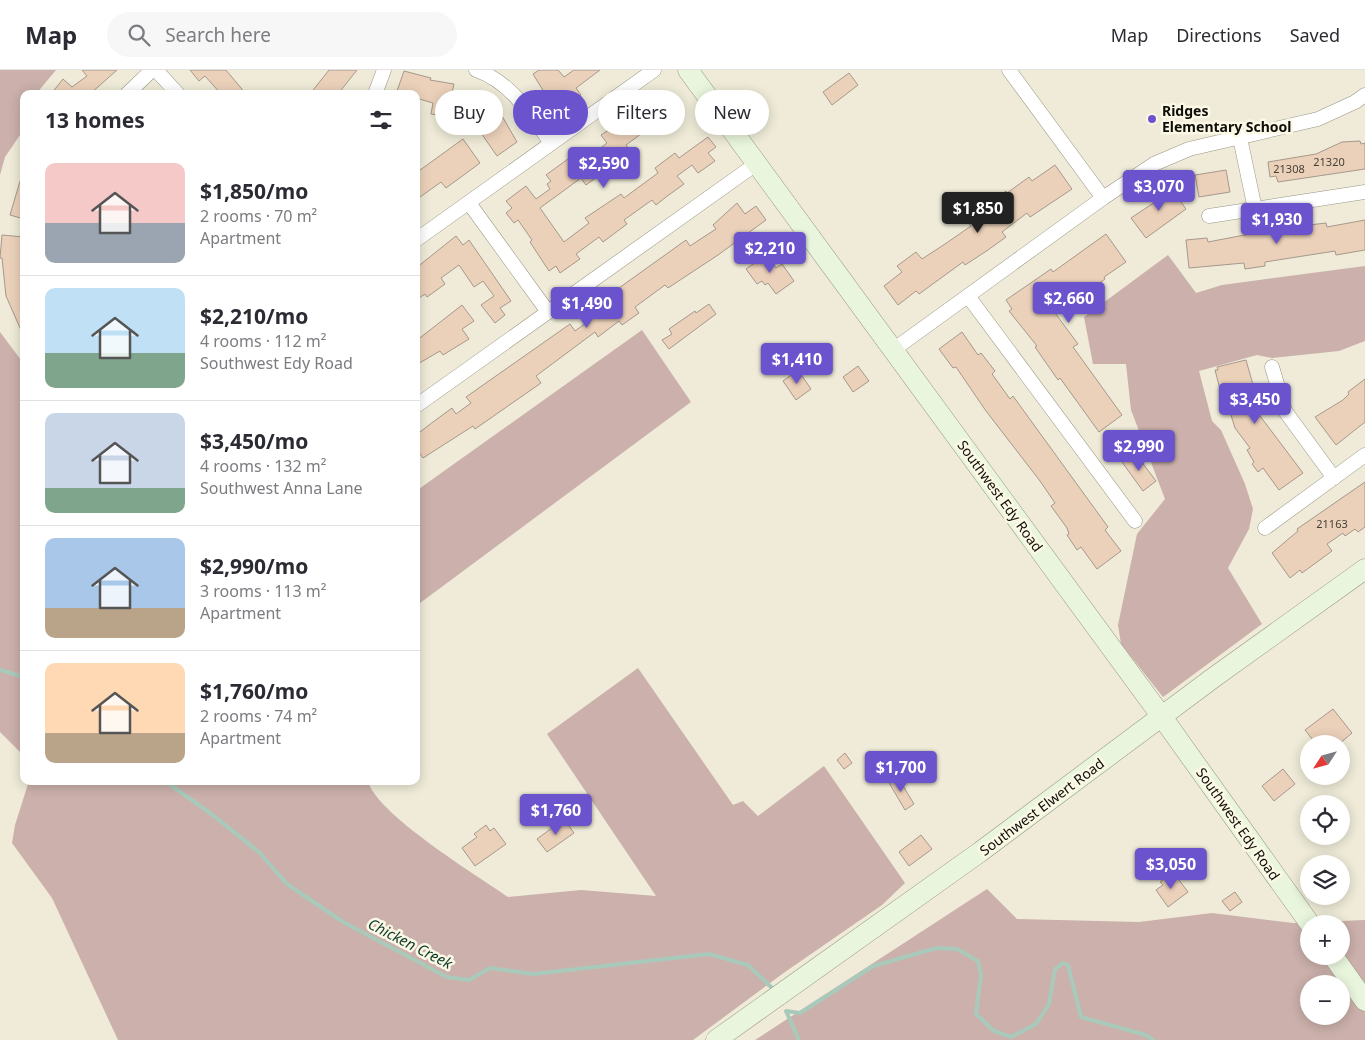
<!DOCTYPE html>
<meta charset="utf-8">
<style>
:root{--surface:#fff;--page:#f7f7f7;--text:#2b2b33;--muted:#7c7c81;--line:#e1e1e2;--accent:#6a53cc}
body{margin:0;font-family:"Noto Sans",sans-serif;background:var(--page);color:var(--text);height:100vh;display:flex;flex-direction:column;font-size:19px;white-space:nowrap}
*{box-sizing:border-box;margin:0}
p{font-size:16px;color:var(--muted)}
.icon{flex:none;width:28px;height:28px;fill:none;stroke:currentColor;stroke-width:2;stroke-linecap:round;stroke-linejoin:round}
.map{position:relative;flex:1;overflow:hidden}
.side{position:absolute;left:20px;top:20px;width:400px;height:695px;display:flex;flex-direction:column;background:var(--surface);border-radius:10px;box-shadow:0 2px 12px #0003}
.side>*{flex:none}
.top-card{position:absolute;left:435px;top:20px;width:475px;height:45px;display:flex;gap:10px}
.needle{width:32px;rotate:234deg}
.buttons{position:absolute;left:1300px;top:665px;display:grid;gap:10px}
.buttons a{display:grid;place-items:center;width:50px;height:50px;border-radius:50%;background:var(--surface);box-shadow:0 2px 12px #0003;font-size:25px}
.price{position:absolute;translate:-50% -42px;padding:0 11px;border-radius:5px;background:var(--accent);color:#fff;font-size:16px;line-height:32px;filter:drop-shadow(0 1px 2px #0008)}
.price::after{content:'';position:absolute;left:50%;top:30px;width:15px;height:11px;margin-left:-8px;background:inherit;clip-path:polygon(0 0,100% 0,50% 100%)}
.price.selected{background:#222;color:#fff}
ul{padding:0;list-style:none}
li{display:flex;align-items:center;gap:15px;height:125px;padding:0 25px}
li+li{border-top:1px solid var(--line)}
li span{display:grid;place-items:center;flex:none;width:140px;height:100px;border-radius:10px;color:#555}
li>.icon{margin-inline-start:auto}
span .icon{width:60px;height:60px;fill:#fffc;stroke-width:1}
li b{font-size:21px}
h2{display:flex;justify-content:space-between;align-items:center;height:60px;padding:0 25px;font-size:21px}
.chip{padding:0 18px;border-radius:22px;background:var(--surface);box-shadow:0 2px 12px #0003;font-size:18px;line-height:45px}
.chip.selected{background:var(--accent);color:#fff}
header{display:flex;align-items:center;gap:30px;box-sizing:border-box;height:70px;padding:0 25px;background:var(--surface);border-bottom:1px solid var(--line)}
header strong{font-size:24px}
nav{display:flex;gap:28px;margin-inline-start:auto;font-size:18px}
.search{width:350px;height:45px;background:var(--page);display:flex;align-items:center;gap:12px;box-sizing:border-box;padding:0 18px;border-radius:28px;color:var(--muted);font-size:19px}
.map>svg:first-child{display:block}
.green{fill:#cbb0ab;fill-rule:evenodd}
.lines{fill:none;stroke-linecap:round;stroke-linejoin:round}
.stream{stroke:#a9cabb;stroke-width:4}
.building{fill:#ebd1ba;stroke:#a6988b}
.street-casing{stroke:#999684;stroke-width:15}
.secondary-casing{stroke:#999684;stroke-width:21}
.street{stroke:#fff;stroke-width:14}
.secondary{stroke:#e9f6dd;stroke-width:20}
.poi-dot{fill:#6a53cc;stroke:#fcf8e6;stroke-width:2}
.labels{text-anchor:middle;stroke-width:5;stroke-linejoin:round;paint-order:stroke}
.number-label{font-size:11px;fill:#463f34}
.poi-label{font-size:14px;font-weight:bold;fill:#0f0e08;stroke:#fcf8e6;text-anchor:start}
.street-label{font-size:14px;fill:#0f0e08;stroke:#fcf8e6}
.water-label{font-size:15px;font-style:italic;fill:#0d3b2a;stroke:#fcf8e6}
</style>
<header>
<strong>Map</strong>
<div class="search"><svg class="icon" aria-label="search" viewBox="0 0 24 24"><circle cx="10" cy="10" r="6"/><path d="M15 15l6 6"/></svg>Search here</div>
<nav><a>Map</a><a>Directions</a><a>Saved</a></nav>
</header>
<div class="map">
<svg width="1365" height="970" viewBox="0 0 1365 970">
<rect width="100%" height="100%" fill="#efebd8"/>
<!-- green -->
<path class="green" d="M 0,0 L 56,0 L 36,24 L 24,24 L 24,54 L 20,65 L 5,87 L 0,105 Z
M 1168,185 L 1196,223 L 1222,215 L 1365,196 L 1365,271 L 1339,281 L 1272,288 L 1257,285 L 1199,301 L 1212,351 L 1221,360 L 1245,414 L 1253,439 L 1249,459 L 1228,498 L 1262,554 L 1163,627 L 1121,574 L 1118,555 L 1137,464 L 1165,429 L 1131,340 L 1126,294 L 1093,294 L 1084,247 Z
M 642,260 L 691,332 L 416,536 L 416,421 Z
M 0,262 L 24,294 L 24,686 L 0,662 Z
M 638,598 L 733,735 L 743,731 L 758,746 L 824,696 L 905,813 L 882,835 L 785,902 L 693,970 L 118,970 L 52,828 L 12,773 L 15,755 L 29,711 L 368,711 C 376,744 478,806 508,827 L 581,820 L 656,826 L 547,664 Z
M 987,819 L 1017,849 L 1139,852 L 1212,843 L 1293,853 L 1365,850 L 1365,970 L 755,970 ZM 1309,854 L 1341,854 L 1341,886 L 1309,886 ZM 1309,914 L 1341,914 L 1341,946 L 1309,946 Z"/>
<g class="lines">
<!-- stream -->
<path class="stream" d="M 0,600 L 24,607
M 165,711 L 210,743 L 259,782 L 287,814 L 343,852 L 447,907 L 469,910 L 490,898 L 533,904 L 709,884 L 748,895 L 771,917
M 799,970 L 786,941 L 800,943 L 873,896 L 937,878 L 957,879 L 978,891 L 981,905 L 976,944 L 994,961 L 1011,967 L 1036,954 L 1049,934 L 1055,899 L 1063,893 L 1068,895 L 1081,947 L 1146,965 L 1153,970"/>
</g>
<!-- building -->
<path class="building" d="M 82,0 L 117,0 L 90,24 L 51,24 L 63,9 L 72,17 L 87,6 Z
M 190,0 L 226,0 L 246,24 L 221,24 L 205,6 L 199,11 Z
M 329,0 L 357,0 L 338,24 L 310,24 Z
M 539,0 L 558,0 L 564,7 L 574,0 L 600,0 L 576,18 L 581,25 L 564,37 L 557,28 L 552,33 L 544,22 L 533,4 Z
M 404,1 L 431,8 L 430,10 L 454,14 L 451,27 L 469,31 L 476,23 L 484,32 L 487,29 L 498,39 L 517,72 L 497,86 L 481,63 L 483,61 L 456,35 L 454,48 L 431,44 L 433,33 L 416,28 L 416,24 L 397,21 Z
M 849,3 L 858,15 L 832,35 L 823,22 Z
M 662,28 L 666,34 L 672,30 L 680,41 L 663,54 L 660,50 L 626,75 L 631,82 L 586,115 L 581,108 L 540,138 L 564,172 L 589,153 L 585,148 L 621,124 L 624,128 L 658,103 L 655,98 L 675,83 L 679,88 L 708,67 L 716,77 L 708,83 L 715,91 L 698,103 L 692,95 L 677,106 L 684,114 L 666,127 L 656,135 L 652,130 L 624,150 L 627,154 L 603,172 L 599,167 L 576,184 L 580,189 L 560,203 L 556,196 L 549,201 L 530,172 L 532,170 L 518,150 L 514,153 L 506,143 L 512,138 L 506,131 L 526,116 L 536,129 L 550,119 L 547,114 L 551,111 L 546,105 L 579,81 L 585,90 L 607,73 L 601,65 L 635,43 L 637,46 Z
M 463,69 L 480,93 L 446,118 L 441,112 L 416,130 L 416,103 Z
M 1360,71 L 1361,74 L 1365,73 L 1365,99 L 1278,112 L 1276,106 L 1270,107 L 1268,92 L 1316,84 L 1342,72 Z
M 1055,95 L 1072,119 L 1030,147 L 1027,143 L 1002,162 L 1006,167 L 988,180 L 965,195 L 963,192 L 919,224 L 916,221 L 898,235 L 884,216 L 902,202 L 897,196 L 916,182 L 922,189 L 945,174 L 971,156 L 967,151 L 1006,121 L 1007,123 L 1029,107 L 1032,111 Z
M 1226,100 L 1230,122 L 1199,127 L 1195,105 Z
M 21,108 L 24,109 L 24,149 L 10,145 Z
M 1169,115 L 1186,139 L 1146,168 L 1131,148 L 1155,132 L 1151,127 Z
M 737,133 L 745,144 L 756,136 L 766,150 L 718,185 L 668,218 L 665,215 L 635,237 L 639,243 L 622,255 L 619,251 L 598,267 L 595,262 L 536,306 L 541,313 L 475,359 L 473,356 L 423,388 L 416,378 L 416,365 L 433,352 L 452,338 L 456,344 L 471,333 L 466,327 L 570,254 L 575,261 L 593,248 L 589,243 L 607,230 L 605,228 L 686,170 L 690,176 L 699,170 L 716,159 L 713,155 Z
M 1365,150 L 1365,180 L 1336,185 L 1335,181 L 1265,192 L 1265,196 L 1245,199 L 1244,193 L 1189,198 L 1186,170 L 1207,168 L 1208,172 L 1276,159 L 1326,153 L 1327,157 Z
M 1106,164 L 1126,192 L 1104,207 L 1105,209 L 1087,222 L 1085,220 L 1055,243 L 1078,274 L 1073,277 L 1122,345 L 1099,362 L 1060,308 L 1058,310 L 1035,277 L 1037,276 L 1009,241 L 1012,239 L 1006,230 L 1051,199 L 1053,202 Z
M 2,165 L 24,167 L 24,267 L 6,226 L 2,188 L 0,188 Z
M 456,166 L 463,175 L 469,170 L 511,231 L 500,238 L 505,245 L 495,253 L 481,235 L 494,226 L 483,211 L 474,217 L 459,195 L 441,208 L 445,214 L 427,227 L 425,224 L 416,230 L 416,198 Z
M 766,185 L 776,198 L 782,194 L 794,211 L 776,224 L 768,213 L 765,215 L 762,211 L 757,214 L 746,199 Z
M 709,234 L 716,244 L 669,279 L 662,270 L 672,264 L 669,259 L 695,241 L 696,243 Z
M 462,235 L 474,251 L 462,259 L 469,269 L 443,285 L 440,281 L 416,295 L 416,271 Z
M 962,262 L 978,285 L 981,283 L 995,301 L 992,304 L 1010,329 L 1013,326 L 1108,457 L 1105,460 L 1121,481 L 1097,499 L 1081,477 L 1077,480 L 1067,465 L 1069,464 L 1067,458 L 1051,436 L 1055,433 L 1040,411 L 986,341 L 956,297 L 953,298 L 939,279 Z
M 1246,290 L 1259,336 L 1254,338 L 1303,403 L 1279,420 L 1263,398 L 1258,402 L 1252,394 L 1254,392 L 1247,380 L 1250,378 L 1235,358 L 1226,329 L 1223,330 L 1221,323 L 1215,300 L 1218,300 L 1217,297 Z
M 858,296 L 869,311 L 853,322 L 843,307 Z
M 798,300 L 811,319 L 796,330 L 783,311 Z
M 1365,309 L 1365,352 L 1336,375 L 1315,347 L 1343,330 L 1349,324 L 1348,322 Z
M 1135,383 L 1156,411 L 1143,421 L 1122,392 Z
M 1365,412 L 1365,457 L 1358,462 L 1355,459 L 1345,466 L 1343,463 L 1327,474 L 1332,481 L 1302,503 L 1300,500 L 1290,508 L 1272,483 L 1298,461 L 1297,459 Z
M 1333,639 L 1352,663 L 1339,674 L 1316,674 L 1305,660 Z
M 845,683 L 852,693 L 844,699 L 837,690 Z
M 1283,699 L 1295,714 L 1274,731 L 1262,716 Z
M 897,706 L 914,734 L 905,740 L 888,711 Z
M 564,749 L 574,763 L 547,782 L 537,769 Z
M 486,755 L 490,761 L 494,758 L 506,774 L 475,796 L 462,778 L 477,767 L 474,764 Z
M 921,765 L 932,779 L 909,796 L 899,782 Z
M 1173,802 L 1188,822 L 1168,837 L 1156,820 L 1163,815 L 1160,812 Z
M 1235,822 L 1242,832 L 1230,841 L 1222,831 Z"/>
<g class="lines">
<!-- street casing -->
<g class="street-casing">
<path id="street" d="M 156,0 L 178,24
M 476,0 C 511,12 530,44 551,73
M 1009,0 L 1103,128
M 127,24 L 152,0
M 375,24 L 384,0
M 1240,68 L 1255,139
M 469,133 L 548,242
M 1209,146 L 1365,122
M 416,170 L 654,0
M 968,226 L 1135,451
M 893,280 L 1103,128 L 1154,94 L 1189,79 L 1318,49 L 1355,32 L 1365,25
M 1272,297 L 1285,341 L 1334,408
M 416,336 L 756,94
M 1265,458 L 1365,385"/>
</g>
<!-- secondary casing -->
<g class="secondary-casing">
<path id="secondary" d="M 688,0 L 1162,647 L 1310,854
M 1333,886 L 1365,931
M 716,970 L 980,782 L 1213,608 L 1365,499"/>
</g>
<!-- street -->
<use href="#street" class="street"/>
<!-- secondary -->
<use href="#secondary" class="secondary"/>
</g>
<!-- markers -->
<circle class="poi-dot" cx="1152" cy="49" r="5"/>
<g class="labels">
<!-- number labels -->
<g class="number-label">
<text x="1329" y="96">21320</text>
<text x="1289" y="103">21308</text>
<text x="1332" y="458">21163</text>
</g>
<!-- poi labels -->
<g class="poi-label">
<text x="1162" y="46">Ridges<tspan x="1162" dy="16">Elementary School</tspan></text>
</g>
<!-- street labels -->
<g class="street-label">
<text transform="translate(1000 426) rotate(54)" y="5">Southwest Edy Road</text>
<text transform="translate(1042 737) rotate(-37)" y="5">Southwest Elwert Road</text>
<text transform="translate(1238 754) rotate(55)" y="5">Southwest Edy Road</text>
</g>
<!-- water labels -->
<g class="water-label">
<text transform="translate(410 874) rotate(27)" y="5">Chicken Creek</text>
</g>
</g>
</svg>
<div class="buttons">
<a><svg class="needle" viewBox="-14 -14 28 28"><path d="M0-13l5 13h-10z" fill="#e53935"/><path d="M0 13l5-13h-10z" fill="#7c7c81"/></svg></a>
<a><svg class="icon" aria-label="locate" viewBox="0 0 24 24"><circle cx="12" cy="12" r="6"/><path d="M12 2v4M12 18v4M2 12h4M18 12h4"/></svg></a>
<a><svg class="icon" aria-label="layers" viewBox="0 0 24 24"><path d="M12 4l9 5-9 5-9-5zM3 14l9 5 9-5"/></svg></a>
<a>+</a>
<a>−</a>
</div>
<b class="price" style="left:604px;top:119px">$2,590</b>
<b class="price" style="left:1159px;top:142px">$3,070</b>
<b class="price selected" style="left:978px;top:164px">$1,850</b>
<b class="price" style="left:1277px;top:175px">$1,930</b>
<b class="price" style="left:770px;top:204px">$2,210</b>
<b class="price" style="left:1069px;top:254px">$2,660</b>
<b class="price" style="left:587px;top:259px">$1,490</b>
<b class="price" style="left:797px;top:315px">$1,410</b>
<b class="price" style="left:1255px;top:355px">$3,450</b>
<b class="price" style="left:1139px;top:402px">$2,990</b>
<b class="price" style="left:901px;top:723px">$1,700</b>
<b class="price" style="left:556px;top:766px">$1,760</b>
<b class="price" style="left:1171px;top:820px">$3,050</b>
<div class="top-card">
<a class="chip">Buy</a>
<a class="chip selected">Rent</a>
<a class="chip">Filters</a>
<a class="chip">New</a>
</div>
<section class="side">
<h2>13 homes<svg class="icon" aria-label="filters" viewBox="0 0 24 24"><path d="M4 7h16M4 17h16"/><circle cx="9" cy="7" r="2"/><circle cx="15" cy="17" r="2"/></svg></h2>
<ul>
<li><span style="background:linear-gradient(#f6c9c9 60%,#9aa5b1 0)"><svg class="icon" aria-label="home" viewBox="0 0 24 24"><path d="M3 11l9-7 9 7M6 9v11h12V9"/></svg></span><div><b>$1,850/mo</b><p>2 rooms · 70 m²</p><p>Apartment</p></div></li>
<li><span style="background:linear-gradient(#bfe0f5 65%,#7fa58c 0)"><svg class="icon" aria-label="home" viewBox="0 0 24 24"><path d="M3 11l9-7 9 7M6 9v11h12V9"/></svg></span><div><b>$2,210/mo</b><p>4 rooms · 112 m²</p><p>Southwest Edy Road</p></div></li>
<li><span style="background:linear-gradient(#c9d6e8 75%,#7fa58c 0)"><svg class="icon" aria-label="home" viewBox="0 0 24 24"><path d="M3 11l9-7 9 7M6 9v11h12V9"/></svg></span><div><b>$3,450/mo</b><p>4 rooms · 132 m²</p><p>Southwest Anna Lane</p></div></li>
<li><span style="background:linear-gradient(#a9c7e8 70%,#b9a48a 0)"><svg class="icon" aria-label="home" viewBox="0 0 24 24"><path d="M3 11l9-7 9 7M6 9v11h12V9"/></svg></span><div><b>$2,990/mo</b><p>3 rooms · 113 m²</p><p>Apartment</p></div></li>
<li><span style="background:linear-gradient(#ffd9b3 70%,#b9a48a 0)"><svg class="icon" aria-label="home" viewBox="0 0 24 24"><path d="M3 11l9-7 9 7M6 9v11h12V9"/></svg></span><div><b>$1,760/mo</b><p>2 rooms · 74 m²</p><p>Apartment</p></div></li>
</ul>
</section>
</div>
